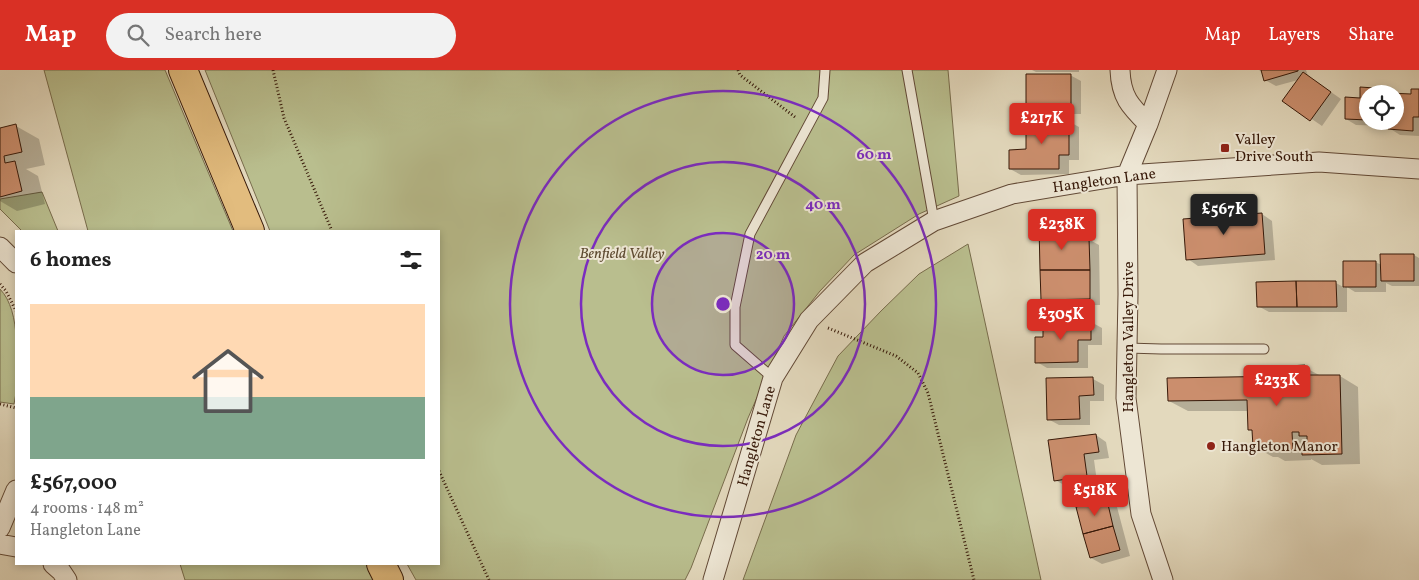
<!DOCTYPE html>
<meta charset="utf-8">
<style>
:root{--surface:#fff;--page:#f2f2f2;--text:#222;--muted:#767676;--line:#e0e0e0;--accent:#d93025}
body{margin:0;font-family:Vollkorn,serif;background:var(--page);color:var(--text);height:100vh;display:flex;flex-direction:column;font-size:19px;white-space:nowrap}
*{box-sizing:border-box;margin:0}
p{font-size:16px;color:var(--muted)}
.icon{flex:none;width:28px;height:28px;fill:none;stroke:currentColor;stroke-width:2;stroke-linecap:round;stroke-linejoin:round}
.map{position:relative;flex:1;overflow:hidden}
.panel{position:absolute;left:15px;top:160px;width:425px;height:335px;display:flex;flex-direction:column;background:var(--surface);border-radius:0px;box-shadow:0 2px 8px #0003}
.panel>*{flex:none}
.controls{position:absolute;left:1359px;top:15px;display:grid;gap:10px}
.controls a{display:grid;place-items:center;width:45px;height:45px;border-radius:50%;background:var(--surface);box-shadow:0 2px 8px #0003;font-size:25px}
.price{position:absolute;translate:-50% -42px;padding:0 11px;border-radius:5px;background:var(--accent);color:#fff;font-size:16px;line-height:32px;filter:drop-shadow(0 1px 2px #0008)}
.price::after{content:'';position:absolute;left:50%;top:30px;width:15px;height:11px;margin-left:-8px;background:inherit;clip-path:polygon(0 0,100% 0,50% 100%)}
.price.current{background:#222;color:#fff}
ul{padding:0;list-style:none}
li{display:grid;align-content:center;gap:10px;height:265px;padding:0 15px}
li+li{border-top:1px solid var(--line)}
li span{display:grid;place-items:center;height:155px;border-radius:0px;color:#555}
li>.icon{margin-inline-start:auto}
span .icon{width:90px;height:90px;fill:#fffc;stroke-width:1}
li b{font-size:21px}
h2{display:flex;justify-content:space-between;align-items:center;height:60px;padding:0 15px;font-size:21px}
header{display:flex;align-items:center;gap:30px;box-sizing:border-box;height:70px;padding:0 25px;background:var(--accent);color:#fff}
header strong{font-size:24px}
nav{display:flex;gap:28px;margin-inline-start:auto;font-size:18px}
.search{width:350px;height:45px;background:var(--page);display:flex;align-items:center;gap:12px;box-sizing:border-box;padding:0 18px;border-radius:28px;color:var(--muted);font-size:19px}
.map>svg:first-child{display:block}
.green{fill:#b9be8e;stroke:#786c4c}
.shadow{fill:#0003;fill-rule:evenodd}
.building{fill:#cb8e6d;stroke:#371909}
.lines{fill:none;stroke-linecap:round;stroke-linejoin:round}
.service-casing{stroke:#624936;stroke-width:11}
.minor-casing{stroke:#624936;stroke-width:21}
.trunk-casing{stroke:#371909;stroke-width:30}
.path{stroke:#371909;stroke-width:3;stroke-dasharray:1 2.5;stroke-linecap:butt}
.service{stroke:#ede6d4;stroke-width:9}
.minor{stroke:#ede6d4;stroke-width:19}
.trunk{stroke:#e2bc7e;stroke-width:28}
.ring{fill:none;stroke:#7b2cbf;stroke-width:2.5}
.poi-dot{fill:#8f2418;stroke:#ede6d4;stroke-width:2}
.labels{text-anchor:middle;stroke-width:4;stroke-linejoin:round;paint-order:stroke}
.poi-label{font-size:15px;fill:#371909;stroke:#ede6d4;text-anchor:start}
.street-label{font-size:15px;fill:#371909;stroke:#ede6d4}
.park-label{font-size:15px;font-style:italic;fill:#5e4b31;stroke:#ede6d4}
.centre{fill:#7b2cbf;stroke:#ede6d4;stroke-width:2.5}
.ring-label{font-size:15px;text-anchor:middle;font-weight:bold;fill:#7b2cbf;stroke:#ede6d4;stroke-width:4;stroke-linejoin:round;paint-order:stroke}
</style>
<header>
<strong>Map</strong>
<div class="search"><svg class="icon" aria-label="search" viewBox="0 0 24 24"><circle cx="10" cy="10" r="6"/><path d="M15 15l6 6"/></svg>Search here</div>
<nav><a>Map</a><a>Layers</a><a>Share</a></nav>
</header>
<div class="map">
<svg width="1419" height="510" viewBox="0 0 1419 510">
<rect width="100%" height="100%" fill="#e3d9bd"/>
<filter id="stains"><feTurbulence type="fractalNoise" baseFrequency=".004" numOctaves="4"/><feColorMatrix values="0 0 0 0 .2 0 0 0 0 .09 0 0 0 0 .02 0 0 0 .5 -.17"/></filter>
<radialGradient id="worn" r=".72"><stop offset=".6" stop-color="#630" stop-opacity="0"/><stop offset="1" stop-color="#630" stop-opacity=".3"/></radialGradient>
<!-- green -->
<path class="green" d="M 44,0 L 165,0 L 233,161 L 88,161 Z
M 205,0 L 948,0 L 959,126 L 919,144 L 854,185 L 820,221 L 784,266 L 748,348 L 691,498 L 685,510 L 416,510 L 407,494 L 439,494 L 439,161 L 270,161 Z
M 42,122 L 58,161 L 22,161 L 0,139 L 0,129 Z
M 968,174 L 1041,510 L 743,510 L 796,365 L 838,286 L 881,241 L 919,204 Z
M 0,219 C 22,242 16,293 16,323 L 14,334 L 0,332 Z
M 180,494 L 373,494 L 380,510 L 185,510 Z"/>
<!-- shadow -->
<path class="shadow" d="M 1032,0 L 1079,0 L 1079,2 L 1036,2 Z
M 1259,0 L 1306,0 L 1308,6 L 1341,29 L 1322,56 L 1284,30 L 1298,10 L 1276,16 L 1265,10 L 1263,3 Z
M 1070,5 L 1081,11 L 1081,44 L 1038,44 L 1027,38 Z
M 1362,19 L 1389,20 L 1397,25 L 1412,25 L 1419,21 L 1419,66 L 1400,65 L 1389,58 L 1389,56 L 1356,55 L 1346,49 L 1361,29 ZM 1368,24 L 1395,24 L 1395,51 L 1368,51 Z
M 1068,51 L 1079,57 L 1079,90 L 1069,90 L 1069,104 L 1021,105 L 1010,99 L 1028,80 Z
M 16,56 L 39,69 L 45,95 L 26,99 L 38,106 L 45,134 L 17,141 L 0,131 L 0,59 Z
M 1262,144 L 1272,151 L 1275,190 L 1198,196 L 1188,189 Z
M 1059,156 L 1070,162 L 1070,169 L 1088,169 L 1099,175 L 1100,235 L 1053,236 L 1042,230 Z
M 1414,185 L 1419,188 L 1419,216 L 1392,216 L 1386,213 L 1386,222 L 1355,222 L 1347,217 L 1347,242 L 1269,242 L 1258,236 L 1336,213 L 1345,218 L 1345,192 L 1375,192 L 1382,195 Z
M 1091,252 L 1102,258 L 1102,275 L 1088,275 L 1088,298 L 1047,298 L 1037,292 L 1045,268 Z
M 1304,297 L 1321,306 L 1340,306 L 1358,317 L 1360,394 L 1322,395 L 1311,389 L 1311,390 L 1285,391 L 1278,387 L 1273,387 L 1254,376 L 1254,362 L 1249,359 L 1248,341 L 1188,341 L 1169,331 L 1291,307 Z
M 1093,309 L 1104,315 L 1104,331 L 1090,331 L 1090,355 L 1059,355 L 1048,349 Z
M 1096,365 L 1106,372 L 1109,388 L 1094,390 L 1097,412 L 1066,416 L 1055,410 Z
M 1106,431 L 1117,437 L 1130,486 L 1102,494 L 1091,488 Z"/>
<!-- building -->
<path class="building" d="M 1261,0 L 1298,0 L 1298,1 L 1264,11 Z
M 1303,2 L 1331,22 L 1310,51 L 1282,31 Z
M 1026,4 L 1071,4 L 1071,38 L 1026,38 Z
M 1360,17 L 1389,19 L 1389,24 L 1368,24 L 1368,50 L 1345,49 L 1345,27 L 1360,28 Z
M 1411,19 L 1419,19 L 1419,47 L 1413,47 L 1413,61 L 1388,59 L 1388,51 L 1395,51 L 1395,24 L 1389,23 L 1411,24 Z
M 1069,49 L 1069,85 L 1059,85 L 1059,99 L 1009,99 L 1009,80 L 1026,79 L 1026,50 Z
M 16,54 L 22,82 L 4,86 L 5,93 L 15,91 L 22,121 L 0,127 L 0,58 Z
M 1262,143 L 1265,184 L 1186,190 L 1183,149 Z
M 1039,155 L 1060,155 L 1060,168 L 1089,168 L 1090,200 L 1040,200 Z
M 1380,184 L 1414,184 L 1414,211 L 1381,211 Z
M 1343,191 L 1376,191 L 1376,217 L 1343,217 Z
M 1040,200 L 1090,200 L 1090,229 L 1041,230 Z
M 1296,211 L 1297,237 L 1257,237 L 1256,212 Z
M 1296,211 L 1336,211 L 1337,237 L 1297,237 Z
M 1043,251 L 1091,251 L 1091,270 L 1078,270 L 1078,292 L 1035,293 L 1035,267 L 1043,267 Z
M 1305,295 L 1305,305 L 1340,305 L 1342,384 L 1302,385 L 1302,371 L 1307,371 L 1307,366 L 1299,366 L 1299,362 L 1292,362 L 1293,380 L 1265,381 L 1264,377 L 1253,377 L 1252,360 L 1248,360 L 1247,330 L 1168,331 L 1167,308 L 1289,306 L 1289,296 Z
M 1093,307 L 1094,325 L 1079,326 L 1080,349 L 1047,350 L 1046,308 Z
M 1096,364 L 1099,382 L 1084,384 L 1087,406 L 1054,411 L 1048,370 Z
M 1107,430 L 1113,456 L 1083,464 L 1076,437 Z
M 1113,456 L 1120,480 L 1090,488 L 1083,464 Z"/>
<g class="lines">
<!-- service casing -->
<g class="service-casing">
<path id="service" d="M 907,0 L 934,151
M 1127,278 L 1161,279 L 1264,279
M 773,308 L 735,275 L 735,237 L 750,164 L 823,28 L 825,0"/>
</g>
<!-- minor casing -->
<g class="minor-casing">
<path id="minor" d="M 1120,0 C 1121,27 1130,36 1148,54
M 0,177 L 16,193
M 0,458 L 16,420
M 0,474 L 16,477
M 53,494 L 61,501 L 67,510
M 713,510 L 773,308 L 809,250 L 865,193 L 934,151 L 1012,124 L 1127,105 L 1319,92 L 1419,99
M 1163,510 L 1141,444 L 1126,328 L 1128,224 L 1127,105 L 1148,54 L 1167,0"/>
</g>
<!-- trunk casing -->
<g class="trunk-casing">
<path id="trunk" d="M 183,0 L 250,161
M 381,494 L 389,510"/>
</g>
<!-- path -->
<path class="path" d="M 273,0 L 284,48 L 332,161
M 738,0 L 740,5 L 795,47
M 0,214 L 6,221 L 16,241
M 828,258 L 896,286 L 918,303 L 928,323 L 974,510
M 0,334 L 16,338
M 439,401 L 489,510"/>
<!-- service -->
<use href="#service" class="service"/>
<!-- minor -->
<use href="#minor" class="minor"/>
<!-- trunk -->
<use href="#trunk" class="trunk"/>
</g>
<!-- distance rings -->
<circle cx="723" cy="234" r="71" fill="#7b2cbf" fill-opacity=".12"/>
<g class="ring">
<circle cx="723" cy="234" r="71"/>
<circle cx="723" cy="234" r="142"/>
<circle cx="723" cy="234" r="213"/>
</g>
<!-- markers -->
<g class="poi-dot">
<rect x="1220" y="73" width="10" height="10" rx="2.5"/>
<circle cx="1211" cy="376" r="5"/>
</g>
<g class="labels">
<!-- poi labels -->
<g class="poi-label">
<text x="1235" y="74">Valley<tspan x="1235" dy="17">Drive South</tspan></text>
<text x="1221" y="381">Hangleton Manor</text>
</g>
<!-- street labels -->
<g class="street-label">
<text transform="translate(1104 110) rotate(-8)" y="5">Hangleton Lane</text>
<text transform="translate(1128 267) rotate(-90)" y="5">Hangleton Valley Drive</text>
<text transform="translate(756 366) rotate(-74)" y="5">Hangleton Lane</text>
</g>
<!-- park labels -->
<g class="park-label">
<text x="622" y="188">Benfield Valley</text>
</g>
</g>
<circle cx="723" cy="234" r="8" class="centre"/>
<g class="ring-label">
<text x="874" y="89">60 m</text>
<text x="823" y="139">40 m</text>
<text x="773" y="189">20 m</text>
</g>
<rect width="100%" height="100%" filter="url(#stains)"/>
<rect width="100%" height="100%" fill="url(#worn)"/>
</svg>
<div class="controls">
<a><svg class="icon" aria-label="locate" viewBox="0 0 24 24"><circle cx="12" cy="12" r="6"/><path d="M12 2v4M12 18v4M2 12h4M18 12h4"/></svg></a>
</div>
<b class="price" style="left:1042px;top:75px">£217K</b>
<b class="price current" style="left:1224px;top:166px">£567K</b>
<b class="price" style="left:1062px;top:181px">£238K</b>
<b class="price" style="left:1061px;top:271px">£305K</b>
<b class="price" style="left:1277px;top:337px">£233K</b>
<b class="price" style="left:1095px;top:447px">£518K</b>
<section class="panel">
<h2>6 homes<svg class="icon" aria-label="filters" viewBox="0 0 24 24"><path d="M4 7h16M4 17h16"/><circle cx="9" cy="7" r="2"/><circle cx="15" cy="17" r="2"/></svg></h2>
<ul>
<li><span style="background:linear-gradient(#ffd9b3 60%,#7fa58c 0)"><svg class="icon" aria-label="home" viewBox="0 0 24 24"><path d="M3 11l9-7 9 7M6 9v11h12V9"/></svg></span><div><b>£567,000</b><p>4 rooms · 148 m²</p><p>Hangleton Lane</p></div></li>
</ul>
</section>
</div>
